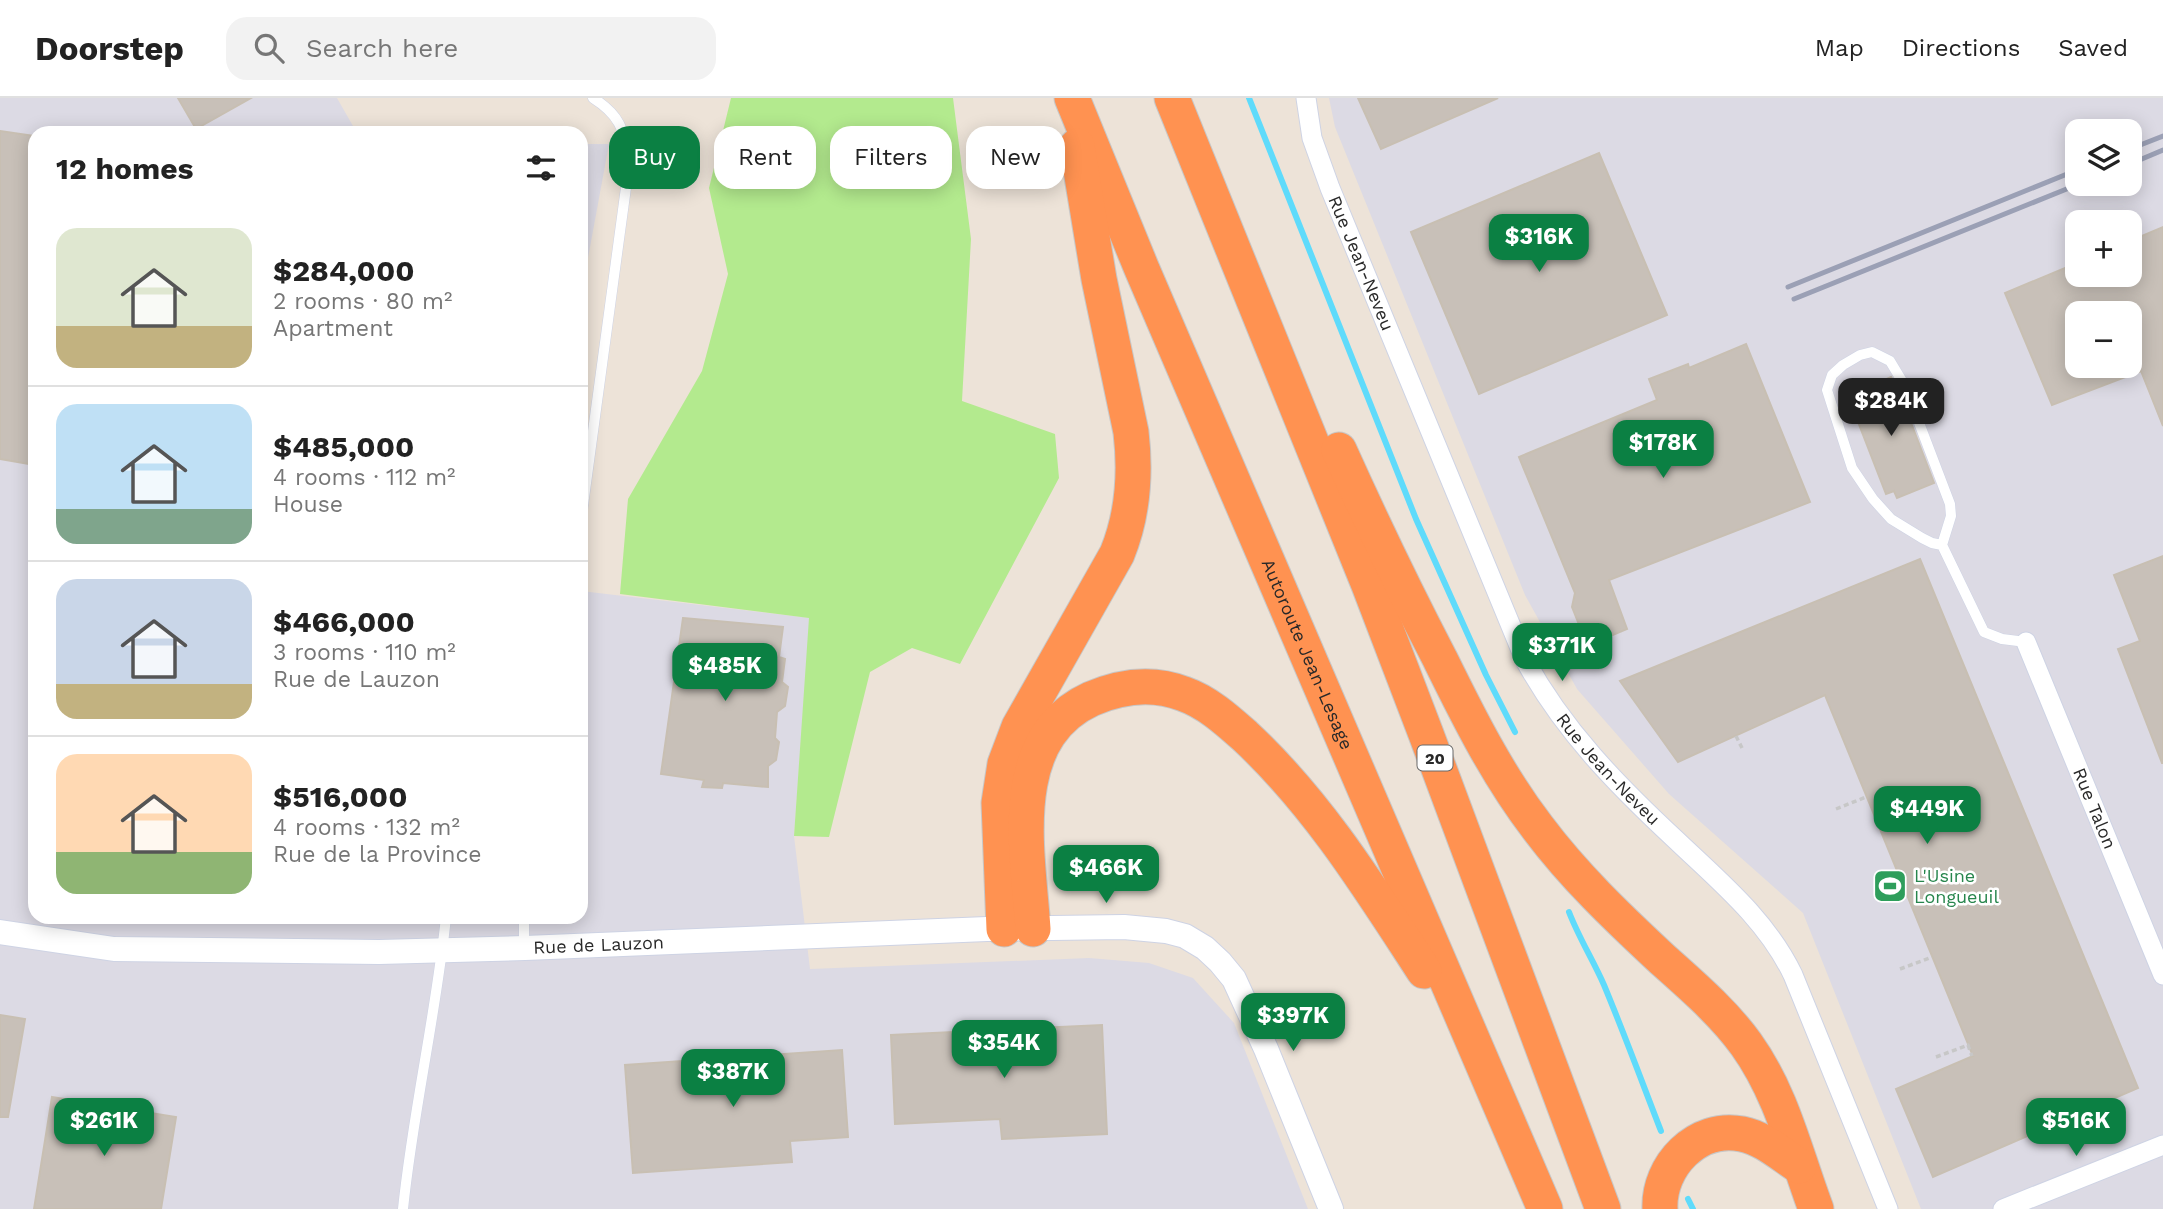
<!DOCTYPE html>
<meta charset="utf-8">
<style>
:root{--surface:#fff;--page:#f2f2f2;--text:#222;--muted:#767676;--line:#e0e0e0;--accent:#0b8043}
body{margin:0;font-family:"Work Sans",sans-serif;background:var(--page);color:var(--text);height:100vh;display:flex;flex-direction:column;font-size:26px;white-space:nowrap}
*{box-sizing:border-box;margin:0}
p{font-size:23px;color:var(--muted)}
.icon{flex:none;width:38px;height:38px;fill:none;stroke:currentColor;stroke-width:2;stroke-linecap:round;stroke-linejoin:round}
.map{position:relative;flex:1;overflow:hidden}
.drawer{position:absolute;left:28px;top:28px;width:560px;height:798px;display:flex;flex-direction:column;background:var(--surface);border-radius:21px;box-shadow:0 4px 18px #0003}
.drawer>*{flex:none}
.guide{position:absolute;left:609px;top:28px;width:665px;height:63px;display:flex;gap:14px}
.fabs{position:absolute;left:2065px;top:21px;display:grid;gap:14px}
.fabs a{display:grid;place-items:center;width:77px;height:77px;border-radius:14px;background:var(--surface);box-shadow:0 4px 18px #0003;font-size:35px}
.price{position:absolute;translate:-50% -60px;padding:0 16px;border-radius:14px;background:var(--accent);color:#fff;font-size:23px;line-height:46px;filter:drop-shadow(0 2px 4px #0008)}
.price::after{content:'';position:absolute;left:50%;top:42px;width:21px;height:16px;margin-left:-10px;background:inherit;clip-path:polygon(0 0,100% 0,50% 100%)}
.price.active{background:#222;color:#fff}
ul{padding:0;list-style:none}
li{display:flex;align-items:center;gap:21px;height:175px;padding:0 28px}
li+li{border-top:2px solid var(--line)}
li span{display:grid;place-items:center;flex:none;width:196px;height:140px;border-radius:21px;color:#555}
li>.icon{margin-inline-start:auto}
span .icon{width:84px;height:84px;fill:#fffc;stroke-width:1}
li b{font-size:30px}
h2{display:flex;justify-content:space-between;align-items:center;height:84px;padding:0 28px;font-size:30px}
.tag{padding:0 24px;border-radius:21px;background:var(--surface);box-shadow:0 4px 18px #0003;font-size:24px;line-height:63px}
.tag.active{background:var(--accent);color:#fff}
header{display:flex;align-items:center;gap:42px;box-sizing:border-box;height:98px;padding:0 35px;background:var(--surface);border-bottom:2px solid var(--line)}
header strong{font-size:33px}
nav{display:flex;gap:38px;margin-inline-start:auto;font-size:24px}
.search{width:490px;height:63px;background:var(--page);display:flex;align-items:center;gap:18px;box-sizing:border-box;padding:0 24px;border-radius:21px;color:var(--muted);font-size:26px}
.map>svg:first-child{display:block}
.industrial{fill:#dcdae4;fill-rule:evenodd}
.green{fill:#b3ea8e}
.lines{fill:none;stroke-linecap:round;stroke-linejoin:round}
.stream{stroke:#5fdbfb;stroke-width:6}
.building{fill:#c8c0b8;stroke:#c8bfb2;stroke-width:2;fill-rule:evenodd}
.service-casing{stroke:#ced3e4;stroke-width:11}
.minor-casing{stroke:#ced3e4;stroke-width:21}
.tertiary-casing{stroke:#ced3e4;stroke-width:26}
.motorway-casing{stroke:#c7c7c7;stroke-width:37}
.path{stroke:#c7c7c7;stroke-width:3.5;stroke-dasharray:5 3.5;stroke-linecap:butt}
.service{stroke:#fff;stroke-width:10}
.minor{stroke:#fff;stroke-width:19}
.tertiary{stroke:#fff;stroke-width:24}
.motorway{stroke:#ff9251;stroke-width:35}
.rail{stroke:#9ba0b5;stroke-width:5}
.labels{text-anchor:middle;stroke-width:5;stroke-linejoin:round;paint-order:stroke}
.shield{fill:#fff;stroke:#696969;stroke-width:2}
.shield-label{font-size:16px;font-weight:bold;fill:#292929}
.street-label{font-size:18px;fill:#292929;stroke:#fff}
.leisure-label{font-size:18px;fill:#27864d;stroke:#fff;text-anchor:start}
</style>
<header>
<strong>Doorstep</strong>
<div class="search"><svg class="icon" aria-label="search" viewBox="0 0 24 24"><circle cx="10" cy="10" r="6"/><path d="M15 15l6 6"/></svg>Search here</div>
<nav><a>Map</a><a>Directions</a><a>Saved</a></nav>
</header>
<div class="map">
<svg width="2163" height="1111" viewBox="0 0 2163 1111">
<rect width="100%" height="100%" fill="#ede3d8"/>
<!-- industrial -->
<path class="industrial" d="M 0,0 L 337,0 L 357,35 L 35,35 L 35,819 L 581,819 L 581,493 L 810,520 L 794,738 L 810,871 L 1089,860 L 1149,865 L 1193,880 L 1234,925 L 1308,1111 L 0,1111 Z
M 1329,0 L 2163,0 L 2163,1111 L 1921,1111 L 1803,815 L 1669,696 L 1577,591 L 1525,497 L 1335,29 ZM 2077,33 L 2130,33 L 2130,86 L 2077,86 ZM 2077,124 L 2130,124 L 2130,177 L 2077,177 ZM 2077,215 L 2130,215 L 2130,268 L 2077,268 Z
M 581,46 L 609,46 L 581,198 Z"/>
<!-- green -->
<path class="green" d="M 731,0 L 953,0 L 971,141 L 962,303 L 1055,336 L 1059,380 L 960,566 L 912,550 L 870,574 L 829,739 L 794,738 L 809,520 L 620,496 L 628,401 L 702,273 L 728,176 L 709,90 Z"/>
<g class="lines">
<!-- stream -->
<path class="stream" d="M 1249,0 L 1416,421 L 1486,577 L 1515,634
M 1569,814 C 1579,840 1593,862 1604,887 C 1624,935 1642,984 1661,1033
M 1688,1101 L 1693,1111"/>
</g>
<!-- building -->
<path class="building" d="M 178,0 L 251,0 L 196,31 Z
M 1358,0 L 1498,0 L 1381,51 Z
M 0,33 L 35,38 L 35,300 L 33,313 L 35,314 L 35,367 L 0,361 Z
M 1599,55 L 1667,217 L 1479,296 L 1411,134 Z
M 2163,129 L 2163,328 L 2141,273 L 2052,307 L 2005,195 L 2077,165 L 2077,177 L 2130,177 L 2130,143 ZM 2077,215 L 2130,215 L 2130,268 L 2077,268 Z
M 1746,246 L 1810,404 L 1609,482 L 1627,531 L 1594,545 L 1584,539 L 1572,509 L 1575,495 L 1519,359 L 1657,302 L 1649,281 L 1688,266 L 1689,270 Z
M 1891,279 L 1898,291 L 1934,385 L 1897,400 L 1894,393 L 1886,396 L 1848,298 Z
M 2163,458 L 2163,665 L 2162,665 L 2118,551 L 2140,543 L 2114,477 Z
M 1920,461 L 2138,990 L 1933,1079 L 1896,991 L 1973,958 L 1825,597 L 1678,664 L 1620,583 Z
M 683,520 L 783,529 L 779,559 L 785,561 L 782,584 L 788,589 L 785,608 L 777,614 L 775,640 L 779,644 L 776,662 L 768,668 L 768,689 L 723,685 L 722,690 L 702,689 L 704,682 L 661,676 Z
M 0,917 L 25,921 L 8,1019 L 0,1019 Z
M 1102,927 L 1107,1036 L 1002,1041 L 1000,1021 L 895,1026 L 891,937 Z
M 842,952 L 848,1039 L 790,1043 L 792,1064 L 633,1075 L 625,967 Z
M 52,999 L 176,1019 L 161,1111 L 34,1111 Z"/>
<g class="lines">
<!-- service casing -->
<g class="service-casing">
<path id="service" d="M 581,422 L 630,60 C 623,31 620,17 593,0
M 1942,447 L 1951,418 L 1950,406 L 1905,288 L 1890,263 L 1872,254 L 1860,257 L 1843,267 L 1832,277 L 1827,292 L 1852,370 L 1873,401 L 1891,421 L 1922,440 L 1932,445 L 1942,447 L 1984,534 L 2002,541 L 2026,544
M 524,819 L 524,850
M 403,1111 C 413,1013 436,917 446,819"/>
</g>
<!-- minor casing -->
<g class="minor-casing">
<g id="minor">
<path id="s1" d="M 1306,0 L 1312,40 L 1330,90 L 1525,562 C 1563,632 1617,687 1675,741 C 1719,783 1766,821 1793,877 L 1888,1111"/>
<path id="s2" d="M 2026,544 L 2163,877"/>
<path d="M 2003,1111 L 2163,1047"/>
</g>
</g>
<!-- tertiary casing -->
<g class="tertiary-casing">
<g id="tertiary">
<path id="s3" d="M 0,834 L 114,851 L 379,854 L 525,850 L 987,831 L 1124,829 L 1166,833 L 1185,838 L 1205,850 L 1220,864 L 1234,881 L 1266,951 L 1331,1111"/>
</g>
</g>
<!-- motorway casing -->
<g class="motorway-casing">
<g id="motorway">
<path id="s4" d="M 1072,0 L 1141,169 L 1545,1111"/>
<path d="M 1172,0 L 1369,487 L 1426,636 L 1603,1111"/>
<path d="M 1339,352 C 1371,423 1404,492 1440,561 C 1469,620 1498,678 1538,730 C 1574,778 1617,819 1661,860 C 1691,887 1723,914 1746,946 C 1782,996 1795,1055 1816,1111"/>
<path d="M 1004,831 L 999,705 L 1005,666 L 1019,629 L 1117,456 C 1133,417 1136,377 1131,334 L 1099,181 L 1077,48"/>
<path d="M 1033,831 C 1028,755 1004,641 1091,601 C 1121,588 1153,584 1184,596 C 1207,604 1227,622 1245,638 C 1318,706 1370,790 1424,873"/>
<path d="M 1660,1111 C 1658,1068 1697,1027 1742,1036 C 1763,1040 1782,1057 1799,1068"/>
</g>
</g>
<!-- path -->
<path class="path" d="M 1736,638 L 1743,652
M 1836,711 L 1866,699
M 1900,871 L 1932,859
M 1936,959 L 1968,947 L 1972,958"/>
<!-- service -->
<use href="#service" class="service"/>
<!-- minor -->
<use href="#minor" class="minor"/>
<!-- tertiary -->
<use href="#tertiary" class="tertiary"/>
<!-- motorway -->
<use href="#motorway" class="motorway"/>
<!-- rail -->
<path class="rail" d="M 2130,51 L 2163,38
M 2130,66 L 2163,52
M 1788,189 L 2077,72
M 1794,201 L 2079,86"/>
</g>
<!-- icons -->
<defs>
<g id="stadium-square" transform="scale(1.75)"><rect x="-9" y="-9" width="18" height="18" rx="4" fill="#2e9e5b" stroke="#fff"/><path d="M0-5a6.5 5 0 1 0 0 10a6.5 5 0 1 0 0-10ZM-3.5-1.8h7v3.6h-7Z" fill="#fff"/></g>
</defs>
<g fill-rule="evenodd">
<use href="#stadium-square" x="1890" y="788"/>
</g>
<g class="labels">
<!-- shield labels -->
<rect class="shield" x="1417.5" y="647.5" width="35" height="25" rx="5"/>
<g class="shield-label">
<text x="1435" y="666">20</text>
</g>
<!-- street labels -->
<g class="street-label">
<text dy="6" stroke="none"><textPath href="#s1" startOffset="175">Rue Jean-Neveu</textPath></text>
<text dy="6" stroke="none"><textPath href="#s4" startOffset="604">Autoroute Jean-Lesage</textPath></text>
<text dy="6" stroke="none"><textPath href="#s1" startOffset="742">Rue Jean-Neveu</textPath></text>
<text dy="6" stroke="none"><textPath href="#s2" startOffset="180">Rue Talon</textPath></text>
<text dy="6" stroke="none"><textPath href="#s3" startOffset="600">Rue de Lauzon</textPath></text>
</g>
<!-- leisure labels -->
<g class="leisure-label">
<text x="1914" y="784">L'Usine<tspan x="1914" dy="21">Longueuil</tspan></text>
</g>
</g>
</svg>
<div class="fabs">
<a><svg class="icon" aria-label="layers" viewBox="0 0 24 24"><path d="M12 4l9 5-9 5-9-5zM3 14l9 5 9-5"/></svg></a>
<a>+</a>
<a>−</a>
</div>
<b class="price" style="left:1539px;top:176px">$316K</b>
<b class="price active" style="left:1891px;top:340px">$284K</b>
<b class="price" style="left:1663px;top:382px">$178K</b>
<b class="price" style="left:1562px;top:585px">$371K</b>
<b class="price" style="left:725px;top:605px">$485K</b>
<b class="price" style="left:1927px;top:748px">$449K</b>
<b class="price" style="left:1106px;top:807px">$466K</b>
<b class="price" style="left:1293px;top:955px">$397K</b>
<b class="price" style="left:1004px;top:982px">$354K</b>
<b class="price" style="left:733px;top:1011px">$387K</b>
<b class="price" style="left:104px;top:1060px">$261K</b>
<b class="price" style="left:2076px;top:1060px">$516K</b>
<div class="guide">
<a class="tag active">Buy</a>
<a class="tag">Rent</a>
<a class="tag">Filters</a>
<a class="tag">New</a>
</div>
<section class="drawer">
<h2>12 homes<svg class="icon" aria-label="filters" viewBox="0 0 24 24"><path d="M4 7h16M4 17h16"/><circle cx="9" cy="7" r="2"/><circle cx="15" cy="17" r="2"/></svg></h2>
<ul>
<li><span style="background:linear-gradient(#dfe7d0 70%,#c2b280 0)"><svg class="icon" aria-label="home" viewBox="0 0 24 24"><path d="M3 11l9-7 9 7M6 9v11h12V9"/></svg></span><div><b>$284,000</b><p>2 rooms · 80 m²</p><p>Apartment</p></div></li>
<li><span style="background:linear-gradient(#bfe0f5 75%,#7fa58c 0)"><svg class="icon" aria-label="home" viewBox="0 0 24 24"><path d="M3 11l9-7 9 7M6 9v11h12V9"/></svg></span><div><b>$485,000</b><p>4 rooms · 112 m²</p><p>House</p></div></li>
<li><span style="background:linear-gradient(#c9d6e8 75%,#c2b280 0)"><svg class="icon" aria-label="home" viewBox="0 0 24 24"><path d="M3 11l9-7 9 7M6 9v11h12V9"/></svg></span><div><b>$466,000</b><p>3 rooms · 110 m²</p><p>Rue de Lauzon</p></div></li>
<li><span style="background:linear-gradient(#ffd9b3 70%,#8fb573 0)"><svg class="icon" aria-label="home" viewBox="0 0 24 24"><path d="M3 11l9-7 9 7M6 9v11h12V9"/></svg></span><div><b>$516,000</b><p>4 rooms · 132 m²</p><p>Rue de la Province</p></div></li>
</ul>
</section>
</div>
